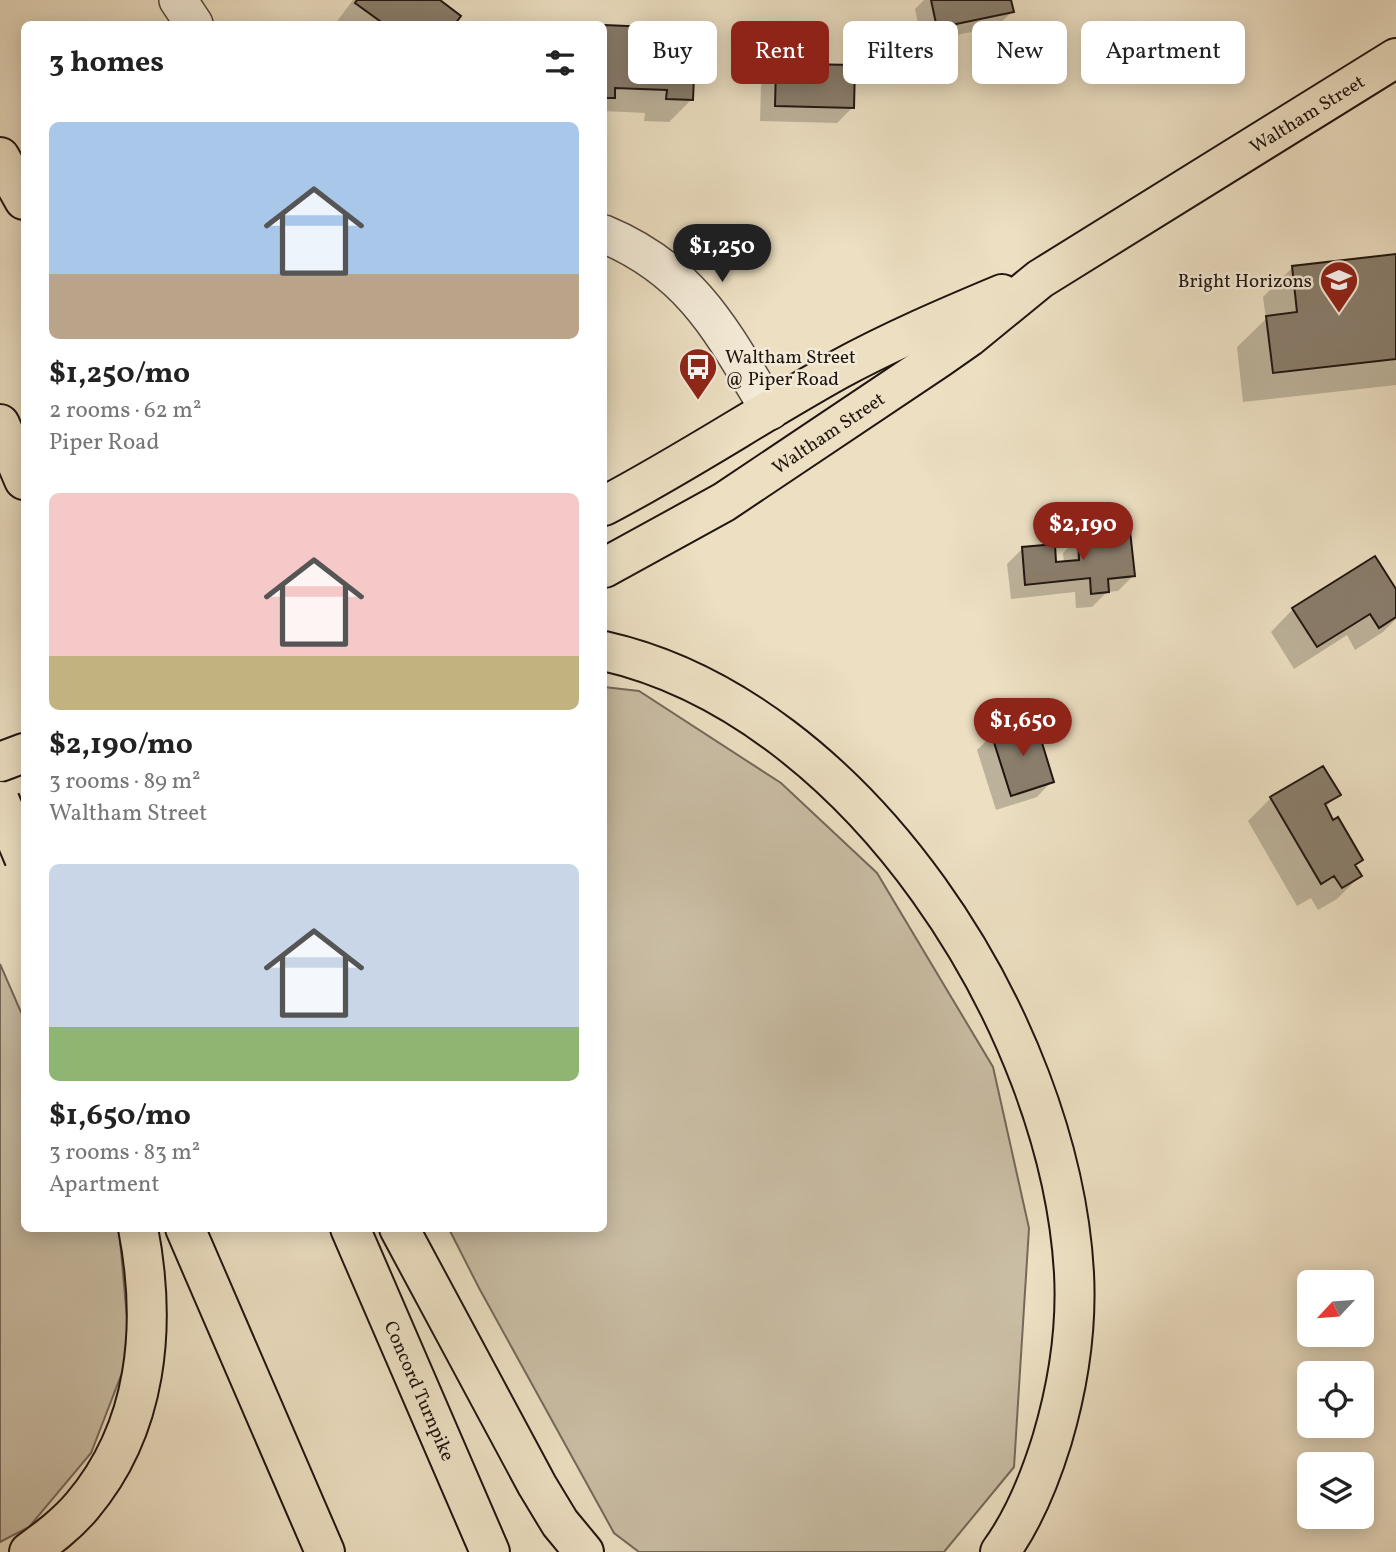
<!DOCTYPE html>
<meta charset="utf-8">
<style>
:root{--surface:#fff;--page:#f2f2f2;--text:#222;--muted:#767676;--accent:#8f2418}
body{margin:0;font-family:Vollkorn,serif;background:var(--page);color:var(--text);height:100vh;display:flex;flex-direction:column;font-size:26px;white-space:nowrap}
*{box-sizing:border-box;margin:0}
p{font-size:23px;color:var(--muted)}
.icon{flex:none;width:38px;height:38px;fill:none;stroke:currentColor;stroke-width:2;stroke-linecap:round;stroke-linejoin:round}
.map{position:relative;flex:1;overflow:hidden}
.side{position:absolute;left:21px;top:21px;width:586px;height:1211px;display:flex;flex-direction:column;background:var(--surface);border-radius:10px;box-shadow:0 4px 18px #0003}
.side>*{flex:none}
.guide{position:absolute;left:628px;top:21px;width:662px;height:63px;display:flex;gap:14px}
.needle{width:46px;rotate:244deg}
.controls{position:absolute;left:1297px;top:1270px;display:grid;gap:14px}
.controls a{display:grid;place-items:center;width:77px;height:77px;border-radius:10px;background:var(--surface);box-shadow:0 4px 18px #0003;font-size:35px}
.price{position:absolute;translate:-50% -60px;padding:0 16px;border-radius:24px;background:var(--accent);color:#fff;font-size:23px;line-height:46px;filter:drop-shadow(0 2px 4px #0008)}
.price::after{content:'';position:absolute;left:50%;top:42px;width:21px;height:16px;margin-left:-10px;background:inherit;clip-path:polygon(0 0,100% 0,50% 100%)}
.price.on{background:#222;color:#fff}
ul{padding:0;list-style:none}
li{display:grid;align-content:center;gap:14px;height:371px;padding:0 28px}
li span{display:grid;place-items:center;height:217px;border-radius:10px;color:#555}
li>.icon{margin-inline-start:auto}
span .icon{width:126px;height:126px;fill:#fffc;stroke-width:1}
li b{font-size:30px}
h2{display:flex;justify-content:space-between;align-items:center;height:84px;padding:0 28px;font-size:30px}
.chip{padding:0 24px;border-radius:10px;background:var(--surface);box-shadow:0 4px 18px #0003;font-size:24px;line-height:63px}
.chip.on{background:var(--accent);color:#fff}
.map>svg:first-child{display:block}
.green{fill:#c9bda4;stroke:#74695a;stroke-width:2}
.shadow{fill:#0003}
.building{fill:#8a7e6d;stroke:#201510;stroke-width:2}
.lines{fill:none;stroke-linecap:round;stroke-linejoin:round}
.minor-casing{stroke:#53483c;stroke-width:40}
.primary-casing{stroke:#201510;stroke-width:42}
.motorway-casing{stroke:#201510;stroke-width:42}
.minor{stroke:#f3ead7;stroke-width:37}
.primary{stroke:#ecdfc2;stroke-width:38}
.motorway{stroke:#ecdfc2;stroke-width:38}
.motorway-bridge-casing{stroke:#201510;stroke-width:42;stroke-linecap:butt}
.motorway-bridge{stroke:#ecdfc2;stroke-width:38}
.labels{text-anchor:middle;stroke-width:5;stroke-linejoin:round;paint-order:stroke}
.street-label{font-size:19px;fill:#201510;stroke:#f3ead7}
.poi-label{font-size:19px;fill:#201510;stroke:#f3ead7;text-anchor:end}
</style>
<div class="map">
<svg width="1396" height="1552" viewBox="0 0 1396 1552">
<rect width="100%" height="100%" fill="#ecdfc2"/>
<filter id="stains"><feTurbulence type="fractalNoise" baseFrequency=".00286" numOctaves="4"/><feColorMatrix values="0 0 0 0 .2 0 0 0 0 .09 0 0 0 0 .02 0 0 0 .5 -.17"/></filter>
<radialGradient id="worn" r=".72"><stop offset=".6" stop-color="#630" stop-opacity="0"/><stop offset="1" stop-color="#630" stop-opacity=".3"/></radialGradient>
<!-- green -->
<path class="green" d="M 604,687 L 639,691 L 781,783 L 877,873 L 993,1067 L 1029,1228 L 1014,1467 L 944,1552 L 639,1552 L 614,1533 L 479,1288 L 449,1229 L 604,1228 Z
M 0,964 L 24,1019 L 24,1228 L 119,1229 L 130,1352 L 91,1453 L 29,1527 L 0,1542 Z"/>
<!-- shadow -->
<path class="shadow" d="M 353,0 L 437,0 L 459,16 L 453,24 L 335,24 Z
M 924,0 L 1009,0 L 1012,12 L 996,27 L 922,42 L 915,9 Z
M 604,27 L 694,31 L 692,99 L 669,122 L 644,121 L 645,113 L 604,111 Z
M 799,66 L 852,108 L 837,123 L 760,121 L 761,85 L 776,70 L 795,70 Z
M 1396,255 L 1396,385 L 1243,402 L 1237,347 L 1266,319 L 1263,297 L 1293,267 Z
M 1078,538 L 1133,576 L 1118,591 L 1107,592 L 1092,607 L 1076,608 L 1075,592 L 1011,599 L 1007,564 L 1022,549 L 1055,564 L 1064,563 L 1063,553 Z
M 1396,593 L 1396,619 L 1383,632 L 1355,650 L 1347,635 L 1294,669 L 1271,632 L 1293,609 Z
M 992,735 L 1052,781 L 1037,797 L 996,810 L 977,750 Z
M 1338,794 L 1325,808 L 1361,860 L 1354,867 L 1360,876 L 1337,899 L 1318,910 L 1311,898 L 1297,906 L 1248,821 L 1271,798 Z"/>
<!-- building -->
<path class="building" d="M 357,0 L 440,0 L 461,16 L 455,24 L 384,24 L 355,3 Z
M 931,0 L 1011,0 L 1014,12 L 937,28 Z
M 604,25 L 696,29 L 693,100 L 666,99 L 667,90 L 615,88 L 615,98 L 604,98 Z
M 799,64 L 855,65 L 854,108 L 775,106 L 776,68 L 799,69 Z
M 1396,254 L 1396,359 L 1273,373 L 1266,316 L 1297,312 L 1292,266 Z
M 1130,531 L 1135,576 L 1108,579 L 1109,592 L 1091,594 L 1090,578 L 1025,585 L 1022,547 L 1055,544 L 1056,562 L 1079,560 L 1078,537 Z
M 1375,556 L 1396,589 L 1396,617 L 1379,628 L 1370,614 L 1317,647 L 1292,608 Z
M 1035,720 L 1054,782 L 1011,796 L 991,733 Z
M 1323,766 L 1341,795 L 1325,804 L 1333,820 L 1338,817 L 1363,860 L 1355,865 L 1362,876 L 1342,888 L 1334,876 L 1321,884 L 1270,797 Z"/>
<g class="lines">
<!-- minor casing -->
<g class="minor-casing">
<path id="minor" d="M 178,0 L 194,24
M 604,234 C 693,271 723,333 770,411"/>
</g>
<!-- primary casing -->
<g class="primary-casing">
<g id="primary">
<path d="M 604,506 C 684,464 759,414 838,370 C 891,341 947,317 1002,294"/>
<path id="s1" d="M 604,568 L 724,502 L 939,358 L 969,337 L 1040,279 L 1396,58"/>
<path d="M 0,762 L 24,753"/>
</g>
</g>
<!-- motorway casing -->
<g class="motorway-casing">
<g id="motorway">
<path d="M 0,157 L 24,200"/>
<path d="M 0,424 L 24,480"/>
<path d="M 604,651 C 857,708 1060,1023 1074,1273 C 1077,1330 1068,1386 1052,1440 C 1040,1479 1024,1519 1000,1552"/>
<path d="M 185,1228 L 325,1552"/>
<path id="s2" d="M 350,1228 L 490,1552"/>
<path d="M 399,1228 L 537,1485 L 560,1523 L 584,1552"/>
<path d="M 29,1552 C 48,1538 67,1524 82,1506 C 148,1428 157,1326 138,1228"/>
</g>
</g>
<!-- minor -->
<use href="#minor" class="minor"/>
<!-- primary -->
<use href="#primary" class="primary"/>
<!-- motorway -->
<use href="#motorway" class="motorway"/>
<!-- motorway-bridge casing -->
<g class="motorway-bridge-casing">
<path id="motorway-bridge" d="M 0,801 L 24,858"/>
</g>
<!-- motorway-bridge -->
<use href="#motorway-bridge" class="motorway-bridge"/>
</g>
<!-- icons -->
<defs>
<g id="school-pin" transform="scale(2.0125)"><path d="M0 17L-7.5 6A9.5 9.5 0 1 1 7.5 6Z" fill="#8f2418" stroke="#f3ead7"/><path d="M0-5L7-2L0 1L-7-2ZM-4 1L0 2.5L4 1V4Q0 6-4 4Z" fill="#fff"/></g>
<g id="bus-pin" transform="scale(2.0125)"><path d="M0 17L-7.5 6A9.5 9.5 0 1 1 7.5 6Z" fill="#8f2418" stroke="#f3ead7"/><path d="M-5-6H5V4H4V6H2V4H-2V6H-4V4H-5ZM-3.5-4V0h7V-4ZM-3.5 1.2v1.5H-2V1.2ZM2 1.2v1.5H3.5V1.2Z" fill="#fff"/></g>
</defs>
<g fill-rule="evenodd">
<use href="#school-pin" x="1339" y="280"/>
<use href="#bus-pin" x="698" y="367"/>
</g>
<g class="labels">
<!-- street labels -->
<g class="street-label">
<text dy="7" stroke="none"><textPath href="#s1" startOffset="838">Waltham Street</textPath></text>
<text dy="7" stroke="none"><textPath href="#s1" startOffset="262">Waltham Street</textPath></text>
<text dy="7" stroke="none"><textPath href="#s2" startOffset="177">Concord Turnpike</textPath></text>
</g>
<!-- poi labels -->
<g class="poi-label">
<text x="1312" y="287">Bright Horizons</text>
<text x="725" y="363" text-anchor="start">Waltham Street<tspan x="725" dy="22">@ Piper Road</tspan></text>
</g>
</g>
<rect width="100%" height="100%" filter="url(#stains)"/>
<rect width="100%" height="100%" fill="url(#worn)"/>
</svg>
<div class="controls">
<a><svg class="needle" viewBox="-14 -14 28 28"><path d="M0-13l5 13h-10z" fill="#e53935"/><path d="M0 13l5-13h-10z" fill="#767676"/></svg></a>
<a><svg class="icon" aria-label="locate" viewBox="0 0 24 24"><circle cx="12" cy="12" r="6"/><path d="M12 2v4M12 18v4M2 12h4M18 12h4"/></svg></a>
<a><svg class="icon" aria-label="layers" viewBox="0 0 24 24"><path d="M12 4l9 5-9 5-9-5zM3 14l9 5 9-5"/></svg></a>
</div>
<b class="price on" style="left:722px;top:284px">$1,250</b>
<b class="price" style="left:1083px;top:562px">$2,190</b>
<b class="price" style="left:1023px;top:758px">$1,650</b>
<div class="guide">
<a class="chip">Buy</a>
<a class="chip on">Rent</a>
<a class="chip">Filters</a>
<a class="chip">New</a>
<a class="chip">Apartment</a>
</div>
<section class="side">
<h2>3 homes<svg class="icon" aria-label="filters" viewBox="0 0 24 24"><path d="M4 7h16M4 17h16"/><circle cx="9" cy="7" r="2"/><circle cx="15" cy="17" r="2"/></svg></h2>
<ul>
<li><span style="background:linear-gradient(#a9c7e8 70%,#b9a48a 0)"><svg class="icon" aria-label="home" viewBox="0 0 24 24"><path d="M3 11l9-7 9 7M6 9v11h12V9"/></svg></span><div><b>$1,250/mo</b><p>2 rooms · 62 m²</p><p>Piper Road</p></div></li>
<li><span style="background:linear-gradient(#f6c9c9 75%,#c2b280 0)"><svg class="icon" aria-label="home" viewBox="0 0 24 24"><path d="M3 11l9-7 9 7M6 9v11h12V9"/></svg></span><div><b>$2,190/mo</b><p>3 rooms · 89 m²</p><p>Waltham Street</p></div></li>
<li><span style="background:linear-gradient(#c9d6e8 75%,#8fb573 0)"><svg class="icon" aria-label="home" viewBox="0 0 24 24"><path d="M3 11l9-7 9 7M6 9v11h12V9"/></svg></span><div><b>$1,650/mo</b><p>3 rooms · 83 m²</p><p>Apartment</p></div></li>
</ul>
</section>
</div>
